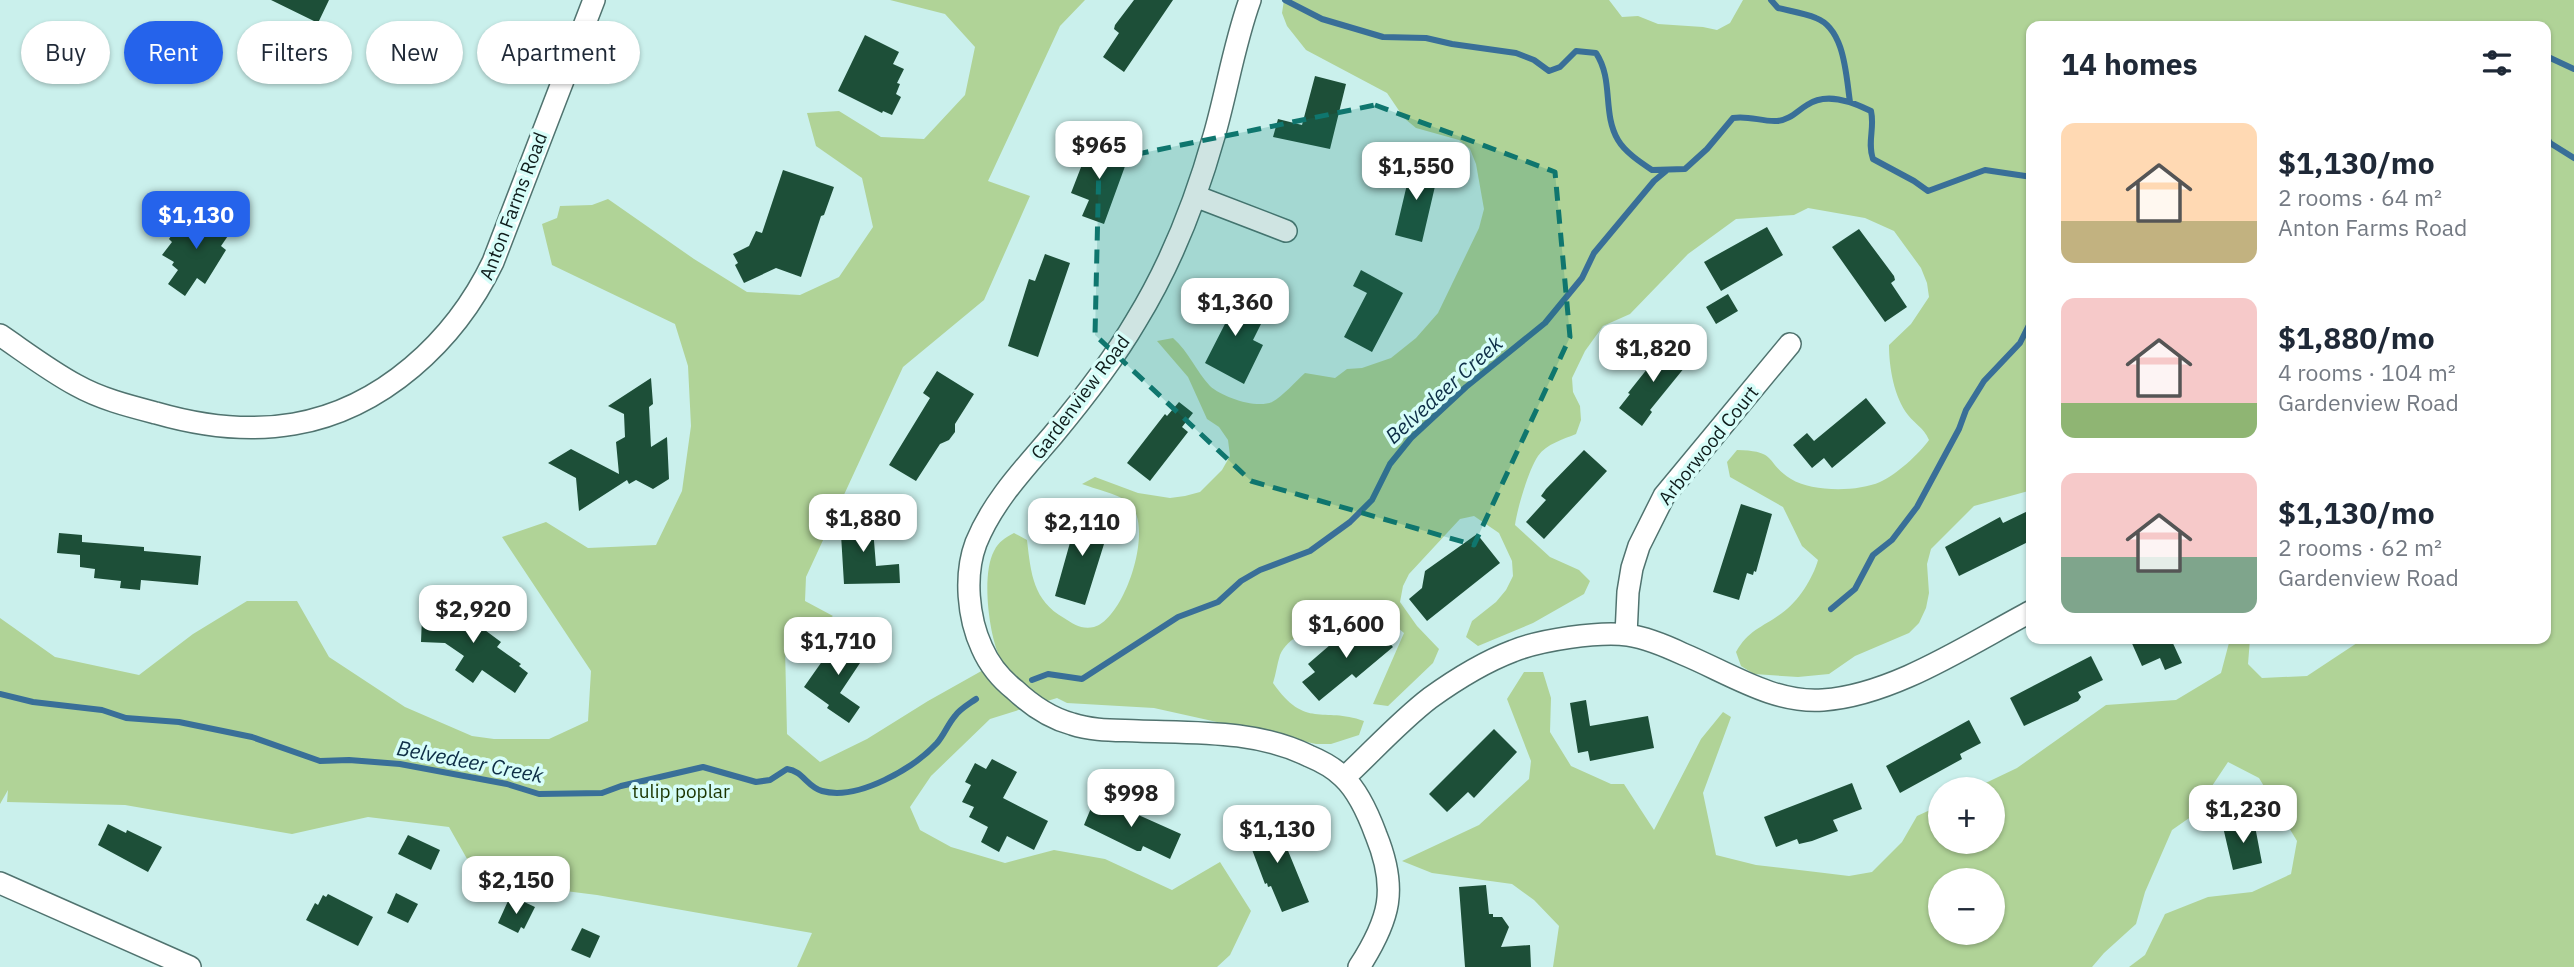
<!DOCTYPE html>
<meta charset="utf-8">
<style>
:root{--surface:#fff;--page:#f6f6f7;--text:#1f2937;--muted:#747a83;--accent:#2563eb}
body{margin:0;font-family:"IBM Plex Sans",sans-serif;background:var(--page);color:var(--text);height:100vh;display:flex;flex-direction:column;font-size:26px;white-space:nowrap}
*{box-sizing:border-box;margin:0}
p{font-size:23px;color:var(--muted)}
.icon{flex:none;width:38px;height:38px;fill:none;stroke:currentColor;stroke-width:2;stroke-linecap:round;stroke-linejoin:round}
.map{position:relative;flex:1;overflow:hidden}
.drawer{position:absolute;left:2026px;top:21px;width:525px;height:623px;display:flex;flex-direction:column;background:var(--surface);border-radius:14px;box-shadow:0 2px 5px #0004}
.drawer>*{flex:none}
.guide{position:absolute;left:21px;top:21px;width:665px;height:63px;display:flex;gap:14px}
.tools{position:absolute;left:1928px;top:777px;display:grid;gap:14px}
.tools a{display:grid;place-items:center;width:77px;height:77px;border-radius:50%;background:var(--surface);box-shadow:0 2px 5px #0004;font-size:35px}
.price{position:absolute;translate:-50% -60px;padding:0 16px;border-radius:14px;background:#fff;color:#222;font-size:23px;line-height:46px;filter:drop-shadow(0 2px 4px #0008)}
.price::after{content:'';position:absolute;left:50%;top:42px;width:21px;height:16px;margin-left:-10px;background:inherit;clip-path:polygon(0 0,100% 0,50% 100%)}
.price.selected{background:var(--accent);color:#fff}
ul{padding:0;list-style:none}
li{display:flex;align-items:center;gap:21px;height:175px;padding:0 35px}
li span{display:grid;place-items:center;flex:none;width:196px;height:140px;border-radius:14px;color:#555}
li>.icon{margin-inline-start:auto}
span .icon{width:84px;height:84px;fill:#fffc;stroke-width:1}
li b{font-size:30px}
h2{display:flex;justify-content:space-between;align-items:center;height:84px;padding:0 35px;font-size:30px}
.chip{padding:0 24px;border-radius:32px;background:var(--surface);box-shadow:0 2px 5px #0004;font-size:24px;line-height:63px}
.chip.selected{background:var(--accent);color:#fff}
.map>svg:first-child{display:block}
.green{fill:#b0d397;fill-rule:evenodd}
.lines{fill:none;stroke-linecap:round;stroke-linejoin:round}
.stream{stroke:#396f98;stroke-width:6}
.building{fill:#1d4f38}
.minor-casing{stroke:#50736f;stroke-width:24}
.minor{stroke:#fff;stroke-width:21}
.marked{fill:#0f766e;fill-opacity:0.2;stroke:#0f766e;stroke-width:5;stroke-dasharray:14 9;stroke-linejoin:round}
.labels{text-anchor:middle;stroke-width:7;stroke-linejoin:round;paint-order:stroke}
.street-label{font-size:19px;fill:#0e1c1b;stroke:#d7fdf9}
.park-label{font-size:19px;fill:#1b3500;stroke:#d7fdf9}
.water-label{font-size:21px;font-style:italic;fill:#0e2e46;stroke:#d7fdf9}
</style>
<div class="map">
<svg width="2574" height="967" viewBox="0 0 2574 967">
<rect width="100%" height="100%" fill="#caf0ec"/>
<!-- green -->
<path class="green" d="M 890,0 L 1085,0 L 1060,26 L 988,181 L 1030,196 L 984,300 L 903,367 L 806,577 L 805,601 L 833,616 L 785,647 L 787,734 L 820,762 L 867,739 L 928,701 L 1001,660 C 989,637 981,575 994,551 C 999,541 1005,538 1014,533 L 1027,540 C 1031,574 1033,600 1064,618 C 1073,624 1082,630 1094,627 C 1125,619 1157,522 1127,501 C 1115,493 1095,489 1082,484 L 1095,477 L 1138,493 L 1170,498 L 1185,496 L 1200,492 L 1222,470 L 1230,456 L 1228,440 L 1219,427 L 1207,419 L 1188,377 L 1157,341 L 1173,338 C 1189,352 1196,371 1210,386 C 1222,397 1256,409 1272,402 C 1283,396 1295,382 1305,373 L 1335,378 L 1347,369 L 1362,368 L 1391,358 L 1416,338 L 1438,313 L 1479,228 L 1484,209 L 1476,164 L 1470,149 L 1459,140 L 1416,128 L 1404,118 L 1387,93 L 1306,50 L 1287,26 L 1282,13 L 1284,0 L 1609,0 L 1622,17 L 1638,16 L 1658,24 L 1703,27 L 1717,30 L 1730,23 L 1743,0 L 2574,0 L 2574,967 L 2129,967 L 2145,955 L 2165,914 L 2208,897 L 2252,892 L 2291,874 L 2297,841 L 2259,778 L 2228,762 L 2192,816 L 2172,830 L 2145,892 L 2136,924 L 2104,953 L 2092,967 L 1553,967 L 1559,926 L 1534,900 L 1512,884 L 1432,873 L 1402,861 L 1479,825 L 1529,779 L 1531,761 L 1507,699 L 1524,672 L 1543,672 L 1551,698 L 1550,732 L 1571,766 L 1611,784 L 1624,784 L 1654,830 L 1701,739 L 1723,712 L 1731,717 L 1703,793 L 1716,855 L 1756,865 L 1816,872 L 1849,876 L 1872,872 L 1902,842 L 1917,816 L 1941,805 L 1941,842 L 1993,842 L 1993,789 L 1973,789 L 2017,768 L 2106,705 L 2176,700 L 2221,673 L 2230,639 L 2250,639 L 2248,664 L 2262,678 L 2307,676 L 2363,639 L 2546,639 L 2546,26 L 2032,26 L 2032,490 L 1974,506 L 1931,549 L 1927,564 L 1929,593 L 1926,608 L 1919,623 L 1909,633 L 1855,656 L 1829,674 L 1798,677 L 1754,674 L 1741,666 L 1736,652 C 1748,630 1763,627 1782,613 C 1798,602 1813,578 1818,560 L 1802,546 L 1783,507 L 1730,477 L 1727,462 L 1737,450 C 1779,451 1764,462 1791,479 C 1812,492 1857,492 1880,482 C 1896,475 1919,454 1929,440 C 1923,427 1916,425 1908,415 C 1894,397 1889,367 1889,345 L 1911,324 L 1929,297 L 1927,283 L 1921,268 L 1894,231 L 1865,218 L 1808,208 L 1794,215 L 1736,219 L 1688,254 L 1630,314 L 1603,326 L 1585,351 L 1572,378 L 1573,392 L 1580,406 L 1581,420 L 1576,434 C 1564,439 1546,444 1538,456 C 1529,469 1517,509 1515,525 L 1550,557 L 1579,570 L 1590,581 L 1584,594 L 1533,623 L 1478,646 L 1466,637 L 1472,621 L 1496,602 L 1506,590 L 1513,576 L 1512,561 L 1499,533 L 1474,516 L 1460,519 L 1409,574 L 1403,586 L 1400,602 L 1417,626 L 1439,649 L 1433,663 L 1388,706 L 1373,704 L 1404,633 L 1369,604 L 1355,608 L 1332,628 C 1313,627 1288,636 1280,655 C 1277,664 1276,674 1273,683 C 1306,730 1322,706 1364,721 L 1359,735 L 1331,744 L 1316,744 L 1154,708 L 1067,703 L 1057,698 L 990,719 L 931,776 L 910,807 L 920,830 L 951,847 L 1005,863 L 1054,850 L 1105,859 L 1172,890 L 1220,862 L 1251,911 L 1230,955 L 1217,967 L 797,967 L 812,933 L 597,895 L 479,880 L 449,827 L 368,817 L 292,834 L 125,805 L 7,802 L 8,790 L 0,804 L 0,618 L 55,657 L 139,675 L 193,634 L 247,601 L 297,601 L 329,657 L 405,707 L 472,736 L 494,739 L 549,739 L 588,721 L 591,671 L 502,537 L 546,522 L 588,548 L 656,545 L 682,491 L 691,426 L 688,366 L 675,324 L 552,265 L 542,224 L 557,218 L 560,206 L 592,205 L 608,199 L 694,259 L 747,292 L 800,295 L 839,277 L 873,227 L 862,178 L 816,146 L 807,113 L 839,111 L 881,137 L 924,139 L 965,95 L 975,47 L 945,14 ZM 1941,880 L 1993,880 L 1993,933 L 1941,933 Z"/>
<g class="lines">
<!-- stream -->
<path class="stream" d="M 1285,0 L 1322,19 L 1383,37 L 1426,38 L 1452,44 L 1516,53 L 1534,60 L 1549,71 L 1560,67 L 1576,51 L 1596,53 C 1614,80 1602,113 1618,140 C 1625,152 1640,162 1652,170 L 1685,169 L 1707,149 L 1733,118 C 1748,115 1762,122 1777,121 C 1790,120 1797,111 1807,105 C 1826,92 1851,101 1871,111 C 1875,128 1867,142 1873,159 L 1914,181 L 1928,191 L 1985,170 L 2032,177
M 1771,0 L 1778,8 C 1790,11 1804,13 1816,18 C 1845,29 1846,76 1850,102
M 2546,56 L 2574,69
M 2546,136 L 2550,143 L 2574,158
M 1831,609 L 1855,589 L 1873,555 L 1892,540 L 1917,507 L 1959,429 L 1966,410 L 1984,381 L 2020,343 L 2032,319
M 1032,680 L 1048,674 L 1082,679 L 1178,617 L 1218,602 L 1241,581 L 1260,570 L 1310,551 L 1350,522 L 1372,500 L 1390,464 L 1411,438 L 1466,387 L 1545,323 L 1582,278 L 1594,253 L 1654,181 L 1666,171
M 0,694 L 33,702 L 102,710 L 126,718 L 179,722 L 252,737 L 320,761 L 349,760 L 400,764 L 507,784 L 539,794 L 602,793 L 621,786 L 703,767 L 756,782 L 770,780 L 787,769 C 803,771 807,787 822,791 C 858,801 914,768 937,743 C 944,735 948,724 955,716 C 960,709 969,704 976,699"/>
</g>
<!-- building -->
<path class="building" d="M 271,0 L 329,0 L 318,23 Z
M 1134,0 L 1173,0 L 1124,72 L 1103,57 L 1119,33 L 1114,29 L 1115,25 Z
M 865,35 L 899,52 L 893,64 L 904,69 L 897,83 L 900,84 L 896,94 L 901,97 L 892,115 L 883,111 L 882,113 L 838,91 Z
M 1315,76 L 1346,84 L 1330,149 L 1273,137 L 1278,119 L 1302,125 Z
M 1090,144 L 1128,158 L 1104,224 L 1082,216 L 1089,200 L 1071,193 Z
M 1410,156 L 1427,160 L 1422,179 L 1436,182 L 1422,242 L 1395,235 L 1409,176 L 1405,175 Z
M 783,170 L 834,187 L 824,215 L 821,216 L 801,277 L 776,268 L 744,283 L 735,265 L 738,263 L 733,254 L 749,246 L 756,231 L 762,233 Z
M 205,212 L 232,230 L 221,246 L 226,250 L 205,284 L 197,278 L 185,296 L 168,284 L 178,270 L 172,265 L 174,262 L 162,255 L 172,242 L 169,239 L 184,217 L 196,225 Z
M 1767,227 L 1783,255 L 1721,291 L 1704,262 Z
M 1859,229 L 1894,276 L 1895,280 L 1891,283 L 1907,307 L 1885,322 L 1832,247 Z
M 1045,254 L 1070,263 L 1038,357 L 1008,346 L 1029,279 L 1035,281 Z
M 1361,270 L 1403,293 L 1372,352 L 1344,337 L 1367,293 L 1353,286 Z
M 1215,289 L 1264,318 L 1253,340 L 1263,345 L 1244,384 L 1205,363 L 1228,318 L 1206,306 Z
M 1728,294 L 1738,311 L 1716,324 L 1706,307 Z
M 1667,344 L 1689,362 L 1650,410 L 1652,412 L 1642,426 L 1619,408 L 1630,394 L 1628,393 Z
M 937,371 L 974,394 L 955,424 L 955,432 L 949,440 L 940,444 L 916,481 L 889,465 L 930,398 L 923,393 Z
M 651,378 L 653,404 L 649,407 L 651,447 L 667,437 L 669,479 L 653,489 L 636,480 L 629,484 L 627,480 L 579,511 L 576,478 L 548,463 L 571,449 L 619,474 L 616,442 L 625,437 L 624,414 L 608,406 Z
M 1866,398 L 1886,423 L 1832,468 L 1824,458 L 1812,468 L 1793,445 L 1807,433 L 1814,441 Z
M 1179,402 L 1193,413 L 1182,427 L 1188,432 L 1150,481 L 1127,463 L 1165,414 L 1167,416 Z
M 1584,450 L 1607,471 L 1544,539 L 1526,522 L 1546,500 L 1541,496 L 1546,489 Z
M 1741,504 L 1772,514 L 1756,572 L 1754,571 L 1753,575 L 1747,573 L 1739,600 L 1713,592 Z
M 1080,507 L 1105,514 L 1097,542 L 1104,544 L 1085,605 L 1055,596 Z
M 2032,509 L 2032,540 L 1959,576 L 1945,547 L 2000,517 L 2003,523 Z
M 872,516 L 876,566 L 899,564 L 900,583 L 844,584 L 840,518 Z
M 59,533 L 82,535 L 82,542 L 144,547 L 144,551 L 201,556 L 198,585 L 141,580 L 140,590 L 120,588 L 121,581 L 94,578 L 95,569 L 80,567 L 80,555 L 57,553 Z
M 1477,534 L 1500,563 L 1427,621 L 1409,599 L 1422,588 L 1425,571 Z
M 451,594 L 472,596 L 470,619 L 501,642 L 497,647 L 521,664 L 519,666 L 528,673 L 515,693 L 482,670 L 473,683 L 455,670 L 464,656 L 445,643 L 421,642 L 422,617 L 449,619 Z
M 1370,621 L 1393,647 L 1356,678 L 1352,674 L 1319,701 L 1302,682 L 1315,672 L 1308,664 L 1345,632 L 1350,638 Z
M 842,633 L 868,651 L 840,693 L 860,707 L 849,723 L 827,708 L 829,705 L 804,687 Z
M 2130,639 L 2171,639 L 2182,663 L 2165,670 L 2160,658 L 2142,666 Z
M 2091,656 L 2103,680 L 2078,692 L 2081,697 L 2078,701 L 2024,726 L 2010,698 Z
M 1586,700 L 1590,726 L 1648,716 L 1654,748 L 1590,761 L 1588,751 L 1578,753 L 1570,703 Z
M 1969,720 L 1981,743 L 1960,754 L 1962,759 L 1900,793 L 1886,766 Z
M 1494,729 L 1517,752 L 1474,798 L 1468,792 L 1447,812 L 1429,794 Z
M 992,759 L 1017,772 L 1003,798 L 1048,821 L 1034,850 L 1007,836 L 999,852 L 981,842 L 988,827 L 969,817 L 974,807 L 962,802 L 971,785 L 965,782 L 975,763 L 986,769 Z
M 1852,783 L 1862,809 L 1833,820 L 1838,831 L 1812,841 L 1799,844 L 1797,839 L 1776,847 L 1764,817 Z
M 1096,796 L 1181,834 L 1170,859 L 1143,846 L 1141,851 L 1137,851 L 1084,825 Z
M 1275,819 L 1309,902 L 1282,912 L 1271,886 L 1268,887 L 1267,883 L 1265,884 L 1245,831 Z
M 2254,821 L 2262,863 L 2233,870 L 2223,827 Z
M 108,824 L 126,833 L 127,830 L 162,847 L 148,872 L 98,845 Z
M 408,835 L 440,850 L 431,870 L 398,854 Z
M 1486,885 L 1489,914 L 1493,914 L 1493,917 L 1502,917 L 1509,927 L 1501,947 L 1530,945 L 1531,967 L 1465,967 L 1459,887 Z
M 396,893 L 418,904 L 408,923 L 387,913 Z
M 328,894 L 373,917 L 358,946 L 306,920 L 315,903 L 318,905 L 323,895 L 326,897 Z
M 520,900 L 535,907 L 524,929 L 521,927 L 518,933 L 498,923 L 508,901 L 517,906 Z
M 582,928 L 600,936 L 590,958 L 571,950 Z"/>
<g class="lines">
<!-- minor casing -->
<g class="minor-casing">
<path id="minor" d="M 1250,0 C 1234,44 1227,91 1214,136 C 1196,200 1171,264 1136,321 C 1112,362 1083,399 1053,435 C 1024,469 993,501 976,543 C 964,575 968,618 982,648 C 989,664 1001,679 1015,690 C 1031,705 1050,718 1072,724 C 1093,731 1116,730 1138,731 C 1196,733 1256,730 1309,756 C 1321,761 1334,768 1343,777 C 1358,791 1369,816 1376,835 C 1398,889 1390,919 1359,967
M 1195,196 L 1286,231
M 0,335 C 25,352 50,371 76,385 C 101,399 129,406 156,413 C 201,426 248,432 294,424 C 382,409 455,341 493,262 L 594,0
M 1626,635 L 1628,592 L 1632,568 L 1639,546 L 1664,496 L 1790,344
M 1344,778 C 1372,752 1400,721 1430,698 C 1455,680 1484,662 1513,651 C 1540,640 1599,631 1628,635 C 1647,638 1666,646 1683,654 C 1727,672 1774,704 1823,700 C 1894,695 1969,644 2032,611
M 0,883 L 190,967"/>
</g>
<!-- minor -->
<use href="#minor" class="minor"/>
</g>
<!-- marked area -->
<path class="marked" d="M 1375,105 L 1555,172 L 1570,337 L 1474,545 L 1251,481 L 1095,335 L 1099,162 Z"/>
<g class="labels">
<!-- street labels -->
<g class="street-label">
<text transform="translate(513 206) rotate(-69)" y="7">Anton Farms Road</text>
<text transform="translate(1080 397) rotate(-53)" y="7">Gardenview Road</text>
<text transform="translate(1708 445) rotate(-51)" y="7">Arborwood Court</text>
</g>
<!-- park labels -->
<g class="park-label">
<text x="681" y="798">tulip poplar</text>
</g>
<!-- water labels -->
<g class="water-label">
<text transform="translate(1444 390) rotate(-42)" y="7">Belvedeer Creek</text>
<text transform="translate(470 762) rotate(11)" y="7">Belvedeer Creek</text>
</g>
</g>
</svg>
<div class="tools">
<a>+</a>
<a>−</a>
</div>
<b class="price" style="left:1099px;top:181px">$965</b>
<b class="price" style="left:1416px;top:202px">$1,550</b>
<b class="price selected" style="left:196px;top:251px">$1,130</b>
<b class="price" style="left:1235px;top:338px">$1,360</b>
<b class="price" style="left:1653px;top:384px">$1,820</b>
<b class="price" style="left:863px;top:554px">$1,880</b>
<b class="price" style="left:1082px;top:558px">$2,110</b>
<b class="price" style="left:473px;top:645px">$2,920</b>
<b class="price" style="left:1346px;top:660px">$1,600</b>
<b class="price" style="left:838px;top:677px">$1,710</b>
<b class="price" style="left:1131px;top:829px">$998</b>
<b class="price" style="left:2243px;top:845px">$1,230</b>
<b class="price" style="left:1277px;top:865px">$1,130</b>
<b class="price" style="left:516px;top:916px">$2,150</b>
<div class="guide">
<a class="chip">Buy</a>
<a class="chip selected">Rent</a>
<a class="chip">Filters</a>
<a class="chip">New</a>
<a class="chip">Apartment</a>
</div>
<section class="drawer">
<h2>14 homes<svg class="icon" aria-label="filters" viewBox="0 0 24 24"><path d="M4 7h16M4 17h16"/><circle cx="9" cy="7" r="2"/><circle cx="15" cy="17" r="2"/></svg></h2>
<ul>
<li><span style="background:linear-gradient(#ffd9b3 70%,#c2b280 0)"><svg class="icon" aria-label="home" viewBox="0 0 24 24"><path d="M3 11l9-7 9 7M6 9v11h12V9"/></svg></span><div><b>$1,130/mo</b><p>2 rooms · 64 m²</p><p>Anton Farms Road</p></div></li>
<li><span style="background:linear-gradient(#f6c9c9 75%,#8fb573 0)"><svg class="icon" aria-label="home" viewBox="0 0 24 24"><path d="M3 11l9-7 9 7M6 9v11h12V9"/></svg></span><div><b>$1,880/mo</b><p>4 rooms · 104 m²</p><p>Gardenview Road</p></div></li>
<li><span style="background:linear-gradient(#f6c9c9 60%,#7fa58c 0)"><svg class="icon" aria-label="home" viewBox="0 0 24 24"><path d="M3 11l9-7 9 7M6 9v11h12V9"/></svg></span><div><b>$1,130/mo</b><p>2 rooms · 62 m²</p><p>Gardenview Road</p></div></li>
</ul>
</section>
</div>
